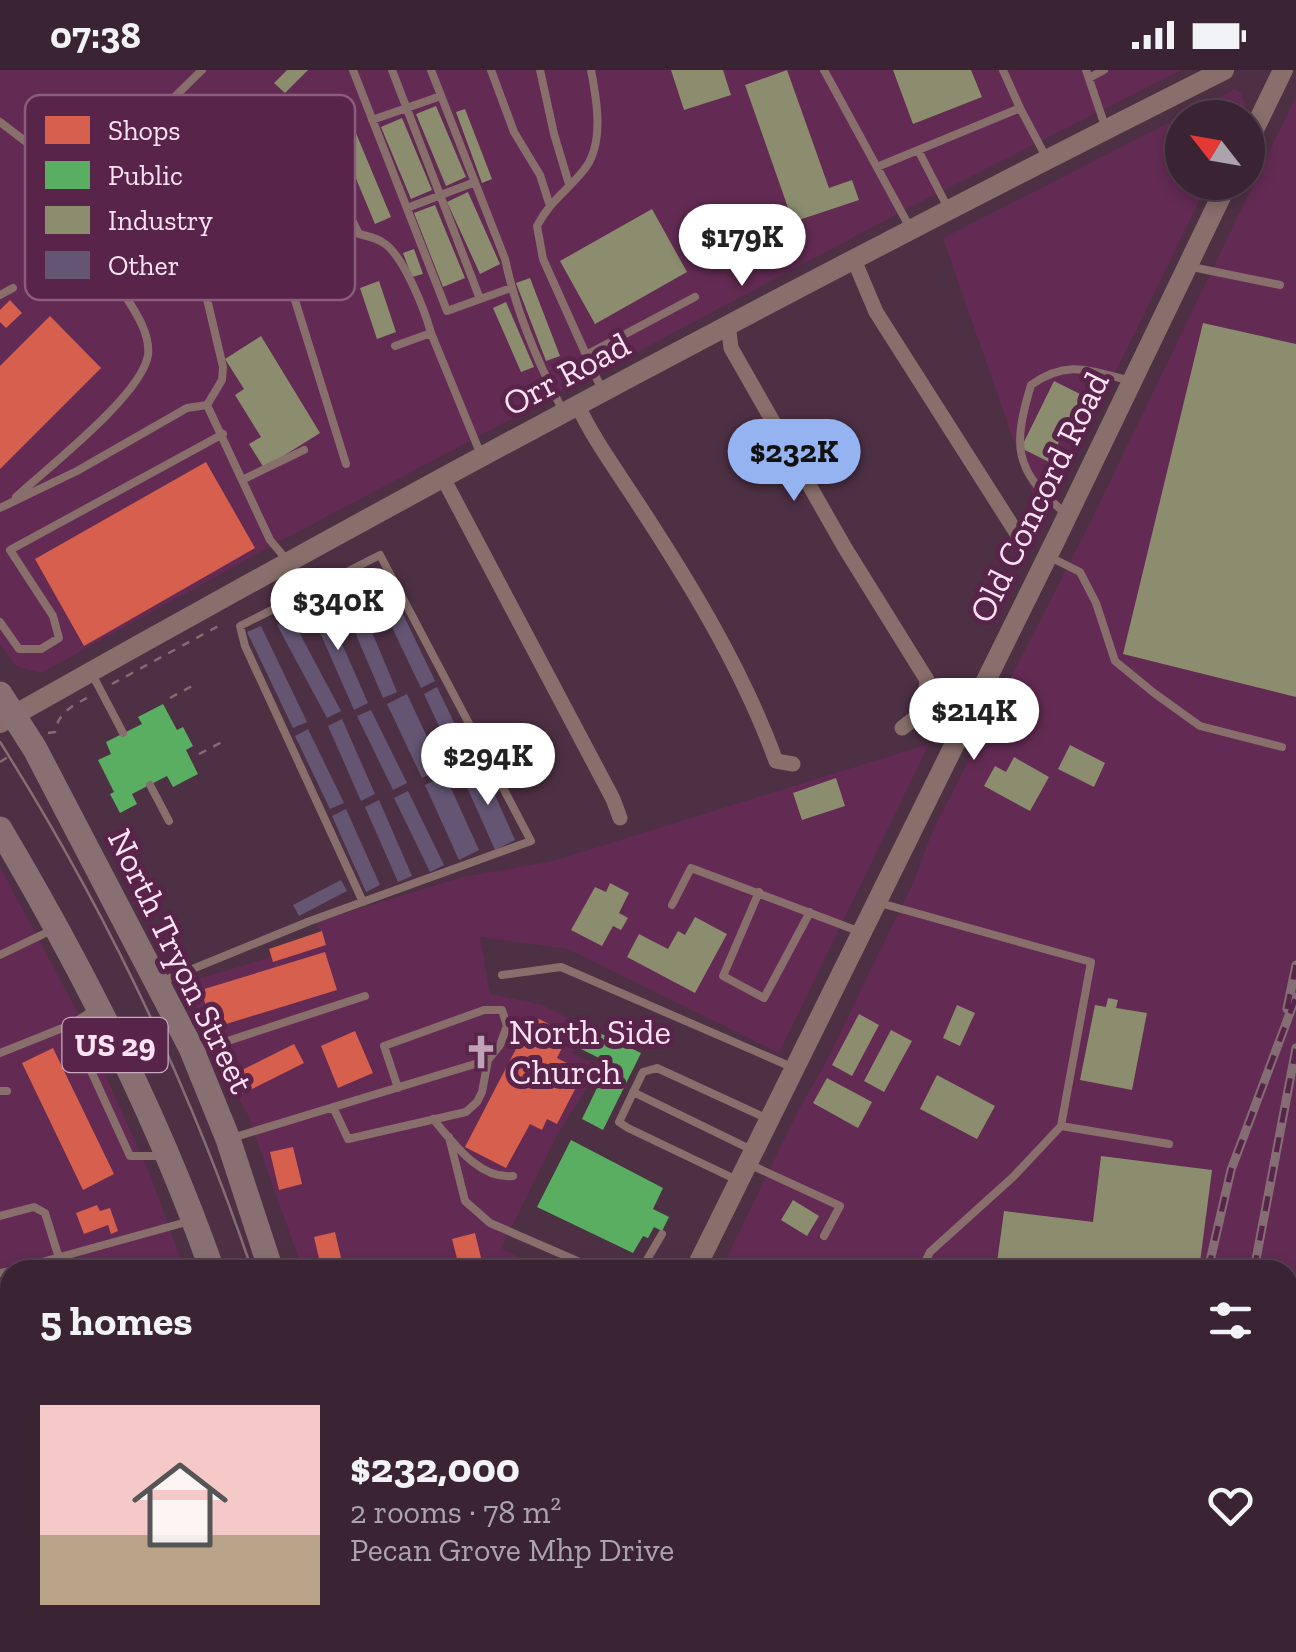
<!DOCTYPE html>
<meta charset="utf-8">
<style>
:root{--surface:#3a2433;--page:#412c3b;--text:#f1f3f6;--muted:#aba4ac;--line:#54414e;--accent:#95b2f1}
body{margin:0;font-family:"Zilla Slab",serif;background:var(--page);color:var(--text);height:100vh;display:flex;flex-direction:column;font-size:38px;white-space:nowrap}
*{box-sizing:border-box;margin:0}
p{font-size:32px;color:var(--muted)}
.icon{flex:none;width:55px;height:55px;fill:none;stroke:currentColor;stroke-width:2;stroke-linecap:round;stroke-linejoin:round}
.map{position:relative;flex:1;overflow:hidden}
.sheet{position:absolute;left:0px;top:1190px;width:1298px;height:392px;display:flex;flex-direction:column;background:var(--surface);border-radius:30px 30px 0 0;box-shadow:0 5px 15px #0003,0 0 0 2px var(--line)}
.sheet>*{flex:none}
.needle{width:65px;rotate:301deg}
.buttons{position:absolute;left:1165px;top:30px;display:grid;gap:20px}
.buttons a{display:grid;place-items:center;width:100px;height:100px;border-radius:50%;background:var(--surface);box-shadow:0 5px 15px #0003,0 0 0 2px var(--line);font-size:50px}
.price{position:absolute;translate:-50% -85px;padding:0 22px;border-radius:35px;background:#fff;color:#222;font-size:32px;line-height:65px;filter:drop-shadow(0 2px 5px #0008)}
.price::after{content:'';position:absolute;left:50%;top:60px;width:30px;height:22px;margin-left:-15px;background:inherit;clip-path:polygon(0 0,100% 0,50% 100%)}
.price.current{background:var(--accent);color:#111}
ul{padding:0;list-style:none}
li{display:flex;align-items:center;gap:30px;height:250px;padding:0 40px}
li span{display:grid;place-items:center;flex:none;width:280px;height:200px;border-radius:0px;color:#555}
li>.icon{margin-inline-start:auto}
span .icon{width:120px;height:120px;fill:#fffc;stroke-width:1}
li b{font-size:42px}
h2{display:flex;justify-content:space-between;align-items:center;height:120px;padding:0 40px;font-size:42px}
.status{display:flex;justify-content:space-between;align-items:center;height:70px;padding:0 50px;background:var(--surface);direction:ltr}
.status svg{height:28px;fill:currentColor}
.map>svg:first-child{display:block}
.built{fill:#632b53}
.forest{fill:#963d7c}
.shops{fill:#d6604d}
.public{fill:#5aae61}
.industry{fill:#8c8c6e}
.building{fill:#645673}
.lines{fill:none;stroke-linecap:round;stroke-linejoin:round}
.path{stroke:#826c6f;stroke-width:2.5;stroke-dasharray:8 8;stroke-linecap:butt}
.service{stroke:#886f6b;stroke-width:8}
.minor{stroke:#886f6b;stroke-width:15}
.tertiary{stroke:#886f6b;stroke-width:20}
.primary{stroke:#886f72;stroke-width:25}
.tram{stroke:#846e74;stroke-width:2.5}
.rail-casing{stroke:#846e74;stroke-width:9}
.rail{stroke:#592449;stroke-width:5;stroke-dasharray:15;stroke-linecap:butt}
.labels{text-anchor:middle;stroke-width:10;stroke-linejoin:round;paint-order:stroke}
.shield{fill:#592449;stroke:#cca9c0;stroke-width:2.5}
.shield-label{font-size:32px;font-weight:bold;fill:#fde2f3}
.street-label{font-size:35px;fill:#fde2f3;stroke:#592449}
.poi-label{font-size:35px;fill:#fde2f3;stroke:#592449;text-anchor:start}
.key{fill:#592449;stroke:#8a5d7c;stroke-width:2.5}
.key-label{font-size:28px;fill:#fde2f3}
</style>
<div class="status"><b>07:38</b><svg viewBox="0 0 49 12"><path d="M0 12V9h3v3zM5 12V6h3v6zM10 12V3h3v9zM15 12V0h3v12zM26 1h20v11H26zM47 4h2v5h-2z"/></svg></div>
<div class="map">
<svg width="1296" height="1582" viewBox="0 0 1296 1582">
<rect width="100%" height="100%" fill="#4d3044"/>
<!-- built -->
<path class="built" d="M 0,0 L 1181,0 L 922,131 L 275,474 L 41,603 L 16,596 L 0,574 Z
M 1235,19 L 1240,22 L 1246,35 L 1240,47 L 1182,48 L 1182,112 L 1208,113 L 1042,452 L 943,168 Z
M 1296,26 L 1296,1582 L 1217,1582 L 1218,1573 L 1288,1572 L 1288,1200 L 721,1200 L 798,1041 L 826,992 L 913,813 L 933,760 L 1089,455 Z
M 929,674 L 779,983 L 568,879 L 480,867 L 490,924 L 542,935 L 585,957 L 572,983 L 601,997 L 558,1063 L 501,1178 L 543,1200 L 303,1200 L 247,1043 L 216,988 L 185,913 L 323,871 L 316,852 L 463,807 L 553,791 Z
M 0,797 L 75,937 L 150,1105 L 185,1200 L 10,1200 L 10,1459 L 0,1461 Z
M 123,1573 L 301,1573 L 303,1582 L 125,1582 Z"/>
<!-- forest -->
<path class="forest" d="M 573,1572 L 673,1573 L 679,1582 L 572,1582 Z"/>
<!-- shops -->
<path class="shops" d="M 10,230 L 22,243 L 6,258 L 0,252 L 0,240 Z
M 50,246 L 101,298 L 0,399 L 0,296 Z
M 206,392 L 255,478 L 84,576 L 35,489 Z
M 322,861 L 326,875 L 273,892 L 269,879 Z
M 325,882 L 337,920 L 213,958 L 201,920 Z
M 533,946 L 569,964 L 557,988 L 584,1002 L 557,1054 L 547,1049 L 542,1060 L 530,1054 L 506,1098 L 465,1077 Z
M 355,961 L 373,1003 L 338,1018 L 321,976 Z
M 294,974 L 304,993 L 242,1024 L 232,1005 Z
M 53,978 L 114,1104 L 83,1120 L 22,993 Z
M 293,1077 L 302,1114 L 279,1120 L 270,1082 Z
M 97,1135 L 100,1141 L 110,1138 L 118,1161 L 111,1164 L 108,1155 L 84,1164 L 76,1143 Z
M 335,1162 L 342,1192 L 321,1197 L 314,1167 Z
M 475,1163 L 483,1196 L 460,1200 L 452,1169 Z
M 244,1572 L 281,1572 L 284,1582 L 247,1582 Z"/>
<!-- public -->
<path class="public" d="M 163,634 L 177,660 L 183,657 L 193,676 L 186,680 L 198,704 L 173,717 L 167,706 L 132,724 L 137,734 L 120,743 L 110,724 L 114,722 L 98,690 L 111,684 L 106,672 L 142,654 L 138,647 Z
M 587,957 L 641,983 L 603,1060 L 582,1049 L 609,993 L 577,977 Z
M 571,1070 L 663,1118 L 653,1139 L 669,1147 L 662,1161 L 654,1157 L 648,1168 L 643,1166 L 633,1183 L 537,1137 Z"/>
<!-- industry -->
<path class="industry" d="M 287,0 L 308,0 L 285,23 L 274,13 Z
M 671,0 L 723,0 L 731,25 L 684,40 Z
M 787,0 L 829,118 L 852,110 L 859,130 L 793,152 L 745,15 Z
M 893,0 L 971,0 L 982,27 L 913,54 Z
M 436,36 L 466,107 L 446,116 L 416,44 Z
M 345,37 L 391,147 L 375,154 L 329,44 Z
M 465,39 L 492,109 L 482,113 L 456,42 Z
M 402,48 L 432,120 L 411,129 L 381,57 Z
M 468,122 L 500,194 L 480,204 L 447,132 Z
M 435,135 L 465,208 L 443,217 L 414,143 Z
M 652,139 L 687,202 L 595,254 L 560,191 Z
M 764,160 L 770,179 L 747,187 L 741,168 Z
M 414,179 L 423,204 L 412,207 L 403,183 Z
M 530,208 L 560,286 L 546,291 L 516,213 Z
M 379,211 L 396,262 L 377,269 L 360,218 Z
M 506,232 L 534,297 L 521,302 L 493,238 Z
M 1203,253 L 1296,274 L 1296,627 L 1123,584 Z
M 261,266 L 320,363 L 264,398 L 249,374 L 261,367 L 235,325 L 244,319 L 225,289 Z
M 1054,311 L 1082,325 L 1049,392 L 1021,378 Z
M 1070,675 L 1105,693 L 1094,717 L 1058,699 Z
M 1014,687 L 1049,707 L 1030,741 L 984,716 L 995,696 L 1006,702 Z
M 836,708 L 845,736 L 802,750 L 793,723 Z
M 610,813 L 629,823 L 619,843 L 628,848 L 621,860 L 613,856 L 602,876 L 571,860 L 595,817 L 606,822 Z
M 695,847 L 727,864 L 695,923 L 627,887 L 639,864 L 668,879 L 678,861 L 685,865 Z
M 1108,928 L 1118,930 L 1116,938 L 1147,943 L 1132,1020 L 1080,1010 L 1095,935 L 1106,937 Z
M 957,935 L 975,943 L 960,976 L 943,968 Z
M 859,944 L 879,955 L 852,1006 L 832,995 Z
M 891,960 L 912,971 L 884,1022 L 864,1011 Z
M 937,1005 L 995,1036 L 977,1069 L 920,1039 Z
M 827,1008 L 872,1032 L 858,1058 L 813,1033 Z
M 1101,1086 L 1212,1100 L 1199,1200 L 996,1200 L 1004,1141 L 1093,1152 Z
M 793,1130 L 819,1146 L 807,1166 L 781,1150 Z"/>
<!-- building -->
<path class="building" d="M 381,498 L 435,611 L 421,618 L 367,505 Z
M 352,514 L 397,622 L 383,628 L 337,520 Z
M 321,526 L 368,633 L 354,640 L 307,533 Z
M 291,547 L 341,641 L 327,648 L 277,555 Z
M 261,556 L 307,652 L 293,658 L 247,562 Z
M 437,617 L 473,692 L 459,699 L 424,624 Z
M 407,624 L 442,699 L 422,708 L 387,634 Z
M 371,640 L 407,713 L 393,720 L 357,646 Z
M 342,649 L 375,724 L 361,731 L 328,656 Z
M 308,659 L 344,733 L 330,739 L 295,666 Z
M 482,696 L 515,770 L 495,780 L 462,706 Z
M 445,705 L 479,780 L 459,790 L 425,715 Z
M 408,721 L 444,795 L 430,802 L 394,728 Z
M 379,730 L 412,806 L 398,812 L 365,737 Z
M 346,739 L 380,815 L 366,822 L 332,746 Z
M 341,810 L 347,821 L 299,846 L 293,835 Z"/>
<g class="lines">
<!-- path -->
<path class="path" d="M 112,614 L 222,554
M 170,628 L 194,615
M 48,663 L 55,662 C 58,641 75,635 92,625
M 199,684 L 224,671
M 0,692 L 11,685
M 284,1572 L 287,1582"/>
<!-- service -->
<path class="service" d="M 353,0 L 447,241 L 511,218
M 392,0 L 480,229
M 431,0 L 505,189 C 516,242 538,293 563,341
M 491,0 L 514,62 L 540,105 L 549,133
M 540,0 L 554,64 L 569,114
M 591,0 C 597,31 605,75 583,101 C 566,122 550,131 537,156 L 543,189 L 601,318
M 824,0 L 909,156
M 1003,0 L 1020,38
M 1086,0 L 1106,59
M 1089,8 L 1104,0
M 372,50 L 441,26
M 0,52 L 81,114 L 87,113 L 202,0
M 918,80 L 948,138
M 877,97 L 1020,38 L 1046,87
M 407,138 L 475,112
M 1192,197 L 1280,215
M 0,225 L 13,218
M 395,276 L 431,263 L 481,385
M 586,285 L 695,227
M 207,335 L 222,310 L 223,297 L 207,229 L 239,211 L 231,177
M 346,394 L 266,137 L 283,112 L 314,97 L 334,114 L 359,164 C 367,166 376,168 382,172 C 403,183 425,241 431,263
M 244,409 L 304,380
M 16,427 C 47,398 142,325 148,285 C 151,258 127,231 114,208
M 0,438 L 77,401 L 187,338 L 207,335 L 270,470 L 286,489
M 1064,442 C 1013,400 1013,375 1031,315 C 1068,289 1090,301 1131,311
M 1048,486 L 1080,502 L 1096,533 L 1115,591 L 1154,623 L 1200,656 L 1282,677
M 0,552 L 19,579 L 41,579 L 59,568 L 53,546 L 10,480 L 223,364
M 91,602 L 123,663
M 150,715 L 169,751
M 759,822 L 723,906 L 764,928 L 810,842
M 880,833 L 1091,892 L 1061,1056
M 672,835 L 691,798 L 858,861
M 0,885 L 54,859
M 502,905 L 561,897 L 794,998
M 163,911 L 310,851 L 531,771 L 380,485 L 240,556 L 245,576 L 363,832
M 94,940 L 70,955 L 130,1086 L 164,1086
M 197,981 L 365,926
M 0,983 L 70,955
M 0,1021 L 7,1021
M 633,1022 L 750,1079
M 333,1037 L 348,1069 L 466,1042 L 477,1032 L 482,1022 L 488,990 L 500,975 L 507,956 L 502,940 L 484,940 L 384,976 L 398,1018
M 433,1049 C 453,1072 479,1110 513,1106
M 449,1067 L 465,1131 L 490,1153 L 598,1200
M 232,1068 L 488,990
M 751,1095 L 840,1136 L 824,1166
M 739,1111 L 628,1058 L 619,1052 L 643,1002 L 657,998 L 768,1049
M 0,1146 L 34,1137 L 45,1143 L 59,1188
M 13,1200 L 190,1151
M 641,1200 L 662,1164
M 921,1200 L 930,1182 L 1013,1107 L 1061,1056 L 1169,1074
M 0,1203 L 10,1201
M 0,1385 L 10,1383
M 206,1572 L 208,1582
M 238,1572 L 241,1582
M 0,1577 L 22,1572
M 149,1582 L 148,1577 L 168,1572"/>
<!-- minor -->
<path class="minor" d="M 854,190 L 876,242 L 1021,470
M 728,254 L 731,278 L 845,478 L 927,610 L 924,641 L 902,658
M 577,334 C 592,366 610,391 629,420 C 685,505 741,595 776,691 L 793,694
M 442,406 L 613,729 L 620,748
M 724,1572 L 725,1582"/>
<!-- tertiary -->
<path class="tertiary" d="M 1248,72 L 1283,0
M 0,653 C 403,425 810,208 1224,0
M 695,1200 L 1058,465 L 1228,112
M 472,1582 L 484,1572
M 509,1582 L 518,1572"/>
<!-- primary -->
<path class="primary" d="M 0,624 L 35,679 L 191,978 L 228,1069 L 271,1200
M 0,759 C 83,899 158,1046 212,1200
M 331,1572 L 333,1582
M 373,1572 L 376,1582"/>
<!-- tram -->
<path class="tram" d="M 0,672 C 105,838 189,1014 252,1200
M 368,1572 L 372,1582"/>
<!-- rail casing -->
<g class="rail-casing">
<path id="rail" d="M 1287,939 L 1296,895
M 1208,1200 L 1231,1100 L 1296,927
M 1254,1200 L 1296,978
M 1212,1582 L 1213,1572"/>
</g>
<!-- rail -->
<use href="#rail" class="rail"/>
</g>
<!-- icons -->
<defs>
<g id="church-bare" transform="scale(2.7)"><path d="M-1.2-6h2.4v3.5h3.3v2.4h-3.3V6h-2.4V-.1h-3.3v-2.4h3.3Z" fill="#bfa4b6" stroke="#592449" stroke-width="2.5" paint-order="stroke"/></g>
</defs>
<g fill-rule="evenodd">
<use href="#church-bare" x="481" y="982"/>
</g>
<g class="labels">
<!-- shield labels -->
<rect class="shield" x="62.5" y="948" width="105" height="54" rx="8"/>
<g class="shield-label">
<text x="115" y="986">US 29</text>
</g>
<!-- street labels -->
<g class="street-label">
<text transform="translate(566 304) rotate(-28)" y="12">Orr Road</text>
<text transform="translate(1039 427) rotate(-64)" y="12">Old Concord Road</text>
<text transform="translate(181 891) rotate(64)" y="12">North Tryon Street</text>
</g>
<!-- poi labels -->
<g class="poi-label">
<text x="509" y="974">North Side<tspan x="509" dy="40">Church</tspan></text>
</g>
</g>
<!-- legend -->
<rect x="25" y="25" width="330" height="205" rx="15" class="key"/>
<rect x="45" y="46" width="45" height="28" fill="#d6604d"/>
<rect x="45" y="91" width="45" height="28" fill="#5aae61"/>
<rect x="45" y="136" width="45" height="28" fill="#8c8c6e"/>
<rect x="45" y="181" width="45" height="28" fill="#645673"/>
<g class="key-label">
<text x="108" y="70">Shops</text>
<text x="108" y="115">Public</text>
<text x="108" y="160">Industry</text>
<text x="108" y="205">Other</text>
</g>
</svg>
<div class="buttons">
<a><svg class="needle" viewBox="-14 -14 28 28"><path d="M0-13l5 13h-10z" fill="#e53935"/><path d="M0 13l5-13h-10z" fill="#aba4ac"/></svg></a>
</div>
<b class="price" style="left:742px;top:219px">$179K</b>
<b class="price current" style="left:794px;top:434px">$232K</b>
<b class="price" style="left:338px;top:583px">$340K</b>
<b class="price" style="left:974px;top:693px">$214K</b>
<b class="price" style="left:488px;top:738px">$294K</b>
<section class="sheet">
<h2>5 homes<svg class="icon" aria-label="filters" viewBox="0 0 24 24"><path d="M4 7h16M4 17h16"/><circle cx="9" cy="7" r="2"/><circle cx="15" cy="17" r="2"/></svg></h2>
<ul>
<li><span style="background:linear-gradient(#f6c9c9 65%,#b9a48a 0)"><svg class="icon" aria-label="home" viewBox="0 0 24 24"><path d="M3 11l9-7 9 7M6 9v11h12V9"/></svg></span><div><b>$232,000</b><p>2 rooms · 78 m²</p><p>Pecan Grove Mhp Drive</p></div><svg class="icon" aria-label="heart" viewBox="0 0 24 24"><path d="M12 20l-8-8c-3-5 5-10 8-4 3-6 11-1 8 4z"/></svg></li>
</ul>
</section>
</div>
